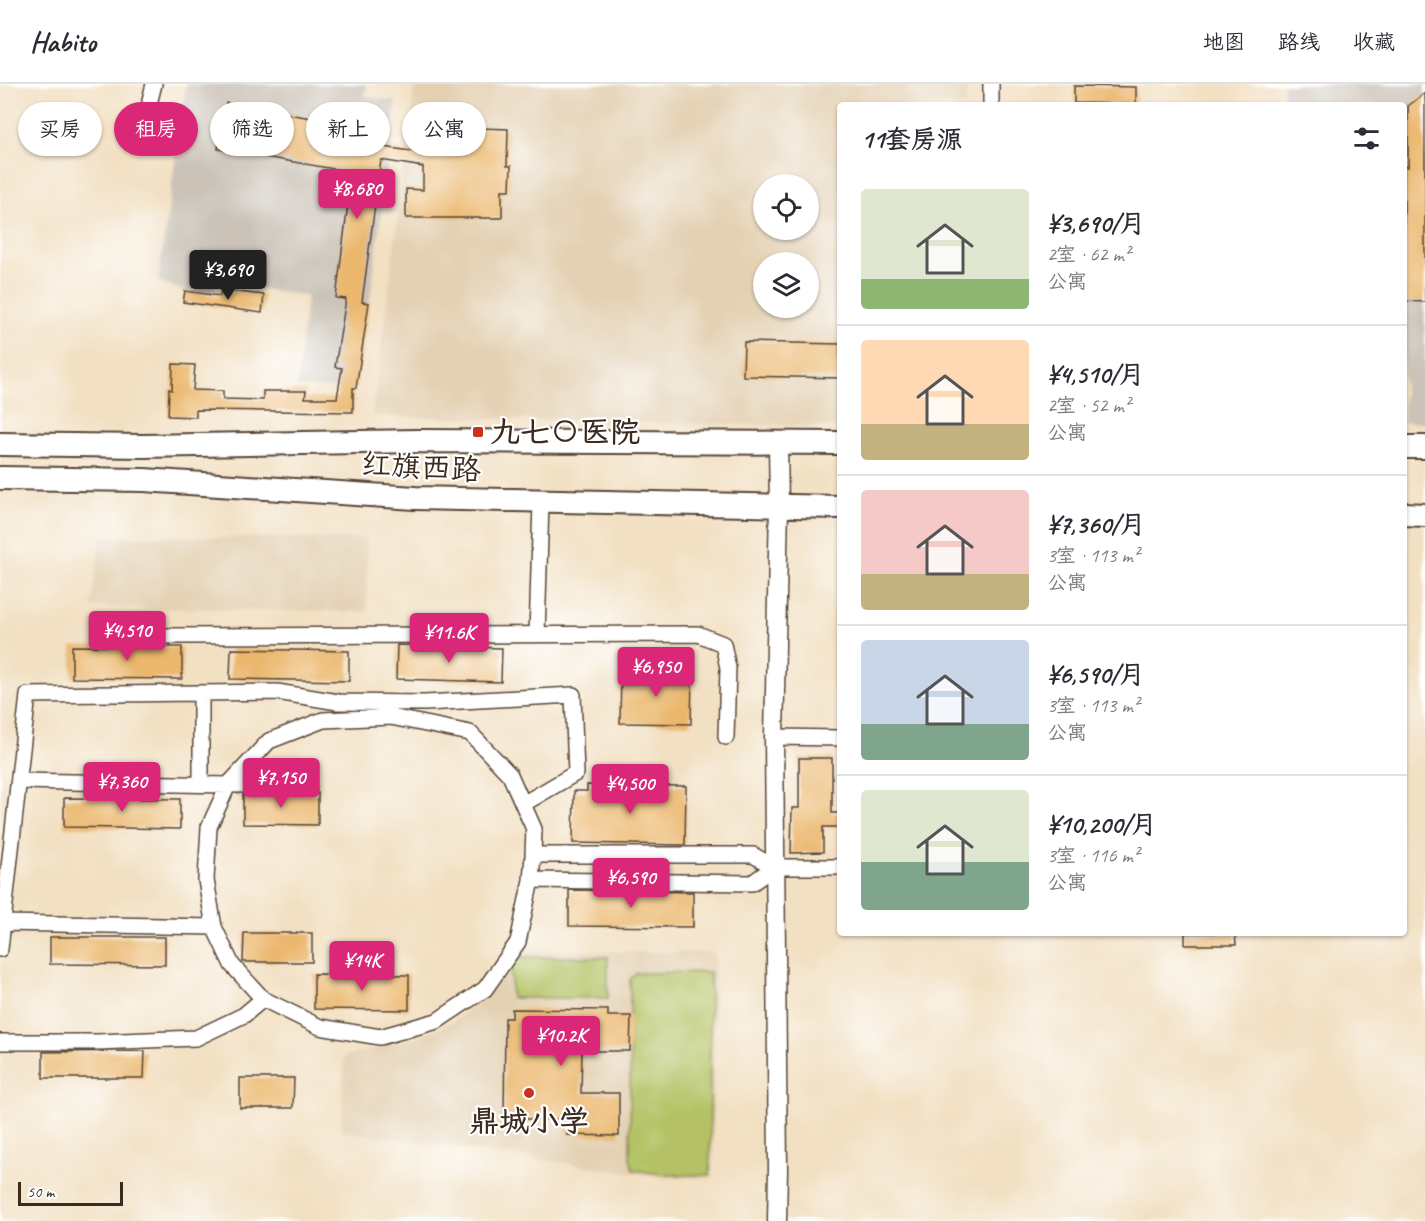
<!DOCTYPE html>
<html lang="zh">
<meta charset="utf-8">
<style>
:root{--surface:#fff;--page:#f7f7f7;--text:#2b2b33;--muted:#7c7c81;--line:#e1e1e2;--accent:#db2777}
body{margin:0;font-family:Caveat,"LXGW WenKai TC",sans-serif;background:var(--page);color:var(--text);height:100vh;display:flex;flex-direction:column;font-size:22px;white-space:nowrap}
*{box-sizing:border-box;margin:0}
p{font-size:20px;color:var(--muted)}
.icon{flex:none;width:33px;height:33px;fill:none;stroke:currentColor;stroke-width:2;stroke-linecap:round;stroke-linejoin:round}
.map{position:relative;flex:1;overflow:hidden}
.sheet{position:absolute;left:837px;top:18px;width:570px;height:834px;display:flex;flex-direction:column;background:var(--surface);border-radius:6px;box-shadow:0 2px 4px #0004}
.sheet>*{flex:none}
.hud{position:absolute;left:18px;top:18px;width:570px;height:54px;display:flex;gap:12px}
.fabs{position:absolute;left:753px;top:90px;display:grid;gap:12px}
.fabs a{display:grid;place-items:center;width:66px;height:66px;border-radius:50%;background:var(--surface);box-shadow:0 2px 4px #0004;font-size:30px}
.scale{position:absolute;left:18px;bottom:15px;width:105px;box-sizing:border-box;padding-left:6px;border:3px solid #3b2a1e;border-top:0;font-size:16px;line-height:21px;white-space:nowrap;color:#3b2a1e;-webkit-text-stroke:4px #fff;paint-order:stroke}
.price{position:absolute;translate:-50% -51px;padding:0 14px;border-radius:6px;background:var(--accent);color:#fff;font-size:20px;line-height:39px;filter:drop-shadow(0 2px 3px #0008)}
.price::after{content:'';position:absolute;left:50%;top:36px;width:18px;height:14px;margin-left:-9px;background:inherit;clip-path:polygon(0 0,100% 0,50% 100%)}
.price.selected{background:#222;color:#fff}
ul{padding:0;list-style:none}
li{display:flex;align-items:center;gap:18px;height:150px;padding:0 24px}
li+li{border-top:2px solid var(--line)}
li span{display:grid;place-items:center;flex:none;width:168px;height:120px;border-radius:6px;color:#555}
li>.icon{margin-inline-start:auto}
span .icon{width:72px;height:72px;fill:#fffc;stroke-width:1}
li b{font-size:26px}
h2{display:flex;justify-content:space-between;align-items:center;height:72px;padding:0 24px;font-size:26px}
.tag{padding:0 21px;border-radius:27px;background:var(--surface);box-shadow:0 2px 4px #0004;font-size:21px;line-height:54px}
.tag.selected{background:var(--accent);color:#fff}
header{display:flex;align-items:center;gap:36px;box-sizing:border-box;height:84px;padding:0 30px;background:var(--surface);border-bottom:2px solid var(--line)}
header strong{font-size:28px}
nav{display:flex;gap:33px;margin-inline-start:auto;font-size:21px}
.map>svg:first-child{display:block}
.built{fill:#e4d1b4;fill-rule:evenodd}
.industrial{fill:#cbc3b8}
.green{fill:#b4c265;stroke:#787642;stroke-width:1.5}
.building{fill:#ebb76d}
.lines{fill:none;stroke-linecap:round;stroke-linejoin:round}
.minor-casing{stroke:#564537;stroke-width:18}
.tertiary-casing{stroke:#564537;stroke-width:21}
.primary-casing{stroke:#564537;stroke-width:26}
.minor{stroke:#fff;stroke-width:15}
.tertiary{stroke:#fff;stroke-width:18}
.primary{stroke:#fff;stroke-width:22}
.poi-dot{fill:#c8321e;stroke:#fff;stroke-width:2}
.labels{text-anchor:middle;stroke-width:4.5;stroke-linejoin:round;paint-order:stroke}
.poi-label{font-size:30px;font-weight:bold;fill:#3b2a1e;stroke:#fff;text-anchor:start}
.street-label{font-size:30px;fill:#3b2a1e;stroke:#fff}
</style>
<header>
<strong>Habito</strong>
<nav><a>地图</a><a>路线</a><a>收藏</a></nav>
</header>
<div class="map">
<svg width="1425" height="1137" viewBox="0 0 1425 1137">
<rect width="100%" height="100%" fill="#fff"/>
<filter id="ink" filterUnits="userSpaceOnUse"><feTurbulence type="fractalNoise" baseFrequency=".0167" numOctaves="2"/><feDisplacementMap in="SourceGraphic" scale="12" xChannelSelector="R" yChannelSelector="G"/><feConvolveMatrix kernelMatrix="1 2 1 2 8 2 1 2 1" color-interpolation-filters="sRGB"/></filter>
<filter id="wash" filterUnits="userSpaceOnUse"><feTurbulence type="fractalNoise" baseFrequency=".008" numOctaves="4" result="noise"/><feDisplacementMap in="SourceGraphic" scale="24" xChannelSelector="R" yChannelSelector="G"/><feGaussianBlur stdDeviation="1.35" result="paint"/><feColorMatrix in="noise" values="0 0 0 0 0 0 0 0 0 0 0 0 0 0 0 0 0 1.4 0 .05"/><feComposite in="paint" operator="in"/></filter>
<g filter="url(#wash)">
<rect width="100%" height="100%" fill="#f2e0c2"/>
<!-- built -->
<path class="built" d="M 415,0 L 967,0 L 966,21 L 840,21 L 840,343 L 372,332 ZM 764,100 L 808,100 L 808,146 L 764,146 ZM 764,178 L 808,178 L 808,224 L 764,224 Z
M 101,452 L 367,455 L 367,528 L 91,523 Z
M 513,866 L 715,869 L 713,1094 L 668,1094 L 342,1047 L 344,972 L 410,956 L 454,937 L 486,911 Z"/>
<!-- industrial -->
<path class="industrial" d="M 186,0 L 367,0 L 365,12 L 396,17 L 372,201 L 356,304 L 298,303 L 297,296 L 307,212 L 216,198 L 214,209 L 185,207 L 158,197 Z
M 1283,0 L 1425,0 L 1425,339 L 1404,338 L 1404,21 L 1283,21 Z"/>
<!-- green -->
<path class="green" d="M 511,873 L 608,873 L 608,914 L 511,914 Z
M 710,888 L 710,1091 L 669,1091 L 633,1086 L 630,1074 L 630,895 L 637,889 Z"/>
<g id="blocks">
<!-- building -->
<path class="building" d="M 1074,2 L 1136,3 L 1136,20 L 1074,19 Z
M 1425,9 L 1425,218 L 1404,217 L 1404,82 L 1408,83 L 1408,22 Z
M 226,19 L 380,46 L 377,62 L 424,69 L 425,42 L 508,45 L 507,82 L 511,82 L 510,106 L 502,106 L 502,134 L 406,134 L 406,105 L 423,106 L 423,83 L 381,76 L 362,218 L 369,219 L 356,304 L 353,304 L 353,328 L 196,326 L 196,333 L 168,332 L 169,305 L 172,306 L 173,280 L 195,281 L 193,306 L 223,307 L 223,315 L 263,316 L 263,307 L 306,307 L 305,314 L 337,314 L 342,284 L 335,283 L 346,215 L 336,214 L 352,88 L 218,65 Z
M 221,206 L 264,211 L 262,229 L 183,218 L 185,207 L 220,212 Z
M 744,258 L 840,260 L 840,294 L 743,292 Z
M 397,561 L 502,564 L 501,598 L 396,595 Z
M 72,562 L 182,563 L 182,595 L 72,594 Z
M 231,565 L 349,567 L 349,597 L 230,595 Z
M 621,588 L 692,590 L 691,640 L 620,639 Z
M 799,674 L 832,674 L 832,729 L 840,729 L 840,743 L 823,743 L 823,768 L 791,769 L 792,724 L 799,724 Z
M 587,701 L 686,702 L 685,761 L 573,759 L 574,707 L 587,707 Z
M 295,709 L 318,709 L 318,741 L 243,740 L 243,711 Z
M 64,714 L 180,715 L 180,745 L 64,743 Z
M 569,806 L 693,808 L 693,843 L 569,842 Z
M 244,849 L 312,849 L 312,878 L 243,878 Z
M 1185,849 L 1235,849 L 1236,861 L 1185,861 Z
M 50,853 L 165,853 L 165,881 L 50,880 Z
M 314,890 L 409,891 L 409,926 L 314,925 Z
M 512,925 L 608,926 L 608,932 L 631,932 L 630,967 L 582,967 L 581,1009 L 619,1009 L 619,1052 L 567,1051 L 567,1035 L 504,1035 L 505,934 L 512,934 Z
M 145,967 L 144,994 L 43,994 L 43,968 Z
M 240,994 L 294,994 L 293,1024 L 240,1024 Z"/>
</g>
</g>
<g filter="url(#ink)">
<use href="#blocks" fill-opacity="0" stroke="#564537" stroke-width="1.5"/>
<g class="lines">
<!-- minor casing -->
<g class="minor-casing">
<path id="minor" d="M 150,16 L 154,0
M 991,21 L 991,0
M 537,551 L 541,418
M 164,552 L 698,550 L 723,560 L 728,584 L 726,653
M 201,609 L 201,700
M 391,633 L 470,649 L 510,691 L 534,745 L 533,771 L 531,796 L 518,858 L 485,905 L 437,937 L 380,953 L 320,943 L 263,915 L 232,881 L 214,843 L 206,796 L 209,743 L 228,701 L 269,657 L 323,636 Z
M 774,653 L 840,654
M 19,697 L 228,701 L 292,700
M 533,771 L 753,771 L 774,783 L 840,783
M 531,796 L 752,799 L 774,783
M 3,839 L 214,843
M 0,865 L 28,611 L 277,608 L 338,618 L 425,619 L 573,611 L 576,689 L 523,720
M 0,958 L 97,958 L 196,954 L 244,931 L 263,915"/>
</g>
<!-- tertiary casing -->
<g class="tertiary-casing">
<path id="tertiary" d="M 777,1137 L 778,1085 L 774,653 L 779,422 L 778,359"/>
</g>
<!-- primary casing -->
<g class="primary-casing">
<path id="primary" d="M 0,360 L 143,362 L 417,357 L 840,359
M 1404,363 L 1425,363
M 0,394 L 144,396 L 415,414 L 840,423
M 1404,430 L 1425,431"/>
</g>
<!-- minor -->
<use href="#minor" class="minor"/>
<!-- tertiary -->
<use href="#tertiary" class="tertiary"/>
<!-- primary -->
<use href="#primary" class="primary"/>
</g>
</g>
<!-- markers -->
<g class="poi-dot">
<rect x="472" y="342" width="12" height="12" rx="3"/>
<circle cx="529" cy="1009" r="6"/>
</g>
<g class="labels">
<!-- poi labels -->
<g class="poi-label">
<text x="490" y="358">九七〇医院</text>
<text x="529" y="1047" text-anchor="middle">鼎城小学</text>
</g>
<!-- street labels -->
<g class="street-label">
<text transform="translate(421 383) rotate(3)" y="10">红旗西路</text>
</g>
</g>
</svg>
<div class="fabs">
<a><svg class="icon" aria-label="locate" viewBox="0 0 24 24"><circle cx="12" cy="12" r="6"/><path d="M12 2v4M12 18v4M2 12h4M18 12h4"/></svg></a>
<a><svg class="icon" aria-label="layers" viewBox="0 0 24 24"><path d="M12 4l9 5-9 5-9-5zM3 14l9 5 9-5"/></svg></a>
</div>
<div class="scale">50 m</div>
<b class="price" style="left:357px;top:136px">¥8,680</b>
<b class="price selected" style="left:228px;top:217px">¥3,690</b>
<b class="price" style="left:127px;top:578px">¥4,510</b>
<b class="price" style="left:449px;top:580px">¥11.6K</b>
<b class="price" style="left:656px;top:614px">¥6,950</b>
<b class="price" style="left:281px;top:725px">¥7,150</b>
<b class="price" style="left:122px;top:729px">¥7,360</b>
<b class="price" style="left:630px;top:731px">¥4,500</b>
<b class="price" style="left:631px;top:825px">¥6,590</b>
<b class="price" style="left:362px;top:908px">¥14K</b>
<b class="price" style="left:561px;top:983px">¥10.2K</b>
<div class="hud">
<a class="tag">买房</a>
<a class="tag selected">租房</a>
<a class="tag">筛选</a>
<a class="tag">新上</a>
<a class="tag">公寓</a>
</div>
<section class="sheet">
<h2>11套房源<svg class="icon" aria-label="filters" viewBox="0 0 24 24"><path d="M4 7h16M4 17h16"/><circle cx="9" cy="7" r="2"/><circle cx="15" cy="17" r="2"/></svg></h2>
<ul>
<li><span style="background:linear-gradient(#dfe7d0 75%,#8fb573 0)"><svg class="icon" aria-label="home" viewBox="0 0 24 24"><path d="M3 11l9-7 9 7M6 9v11h12V9"/></svg></span><div><b>¥3,690/月</b><p>2室 · 62 m²</p><p>公寓</p></div></li>
<li><span style="background:linear-gradient(#ffd9b3 70%,#c2b280 0)"><svg class="icon" aria-label="home" viewBox="0 0 24 24"><path d="M3 11l9-7 9 7M6 9v11h12V9"/></svg></span><div><b>¥4,510/月</b><p>2室 · 52 m²</p><p>公寓</p></div></li>
<li><span style="background:linear-gradient(#f6c9c9 70%,#c2b280 0)"><svg class="icon" aria-label="home" viewBox="0 0 24 24"><path d="M3 11l9-7 9 7M6 9v11h12V9"/></svg></span><div><b>¥7,360/月</b><p>3室 · 113 m²</p><p>公寓</p></div></li>
<li><span style="background:linear-gradient(#c9d6e8 70%,#7fa58c 0)"><svg class="icon" aria-label="home" viewBox="0 0 24 24"><path d="M3 11l9-7 9 7M6 9v11h12V9"/></svg></span><div><b>¥6,590/月</b><p>3室 · 113 m²</p><p>公寓</p></div></li>
<li><span style="background:linear-gradient(#dfe7d0 60%,#7fa58c 0)"><svg class="icon" aria-label="home" viewBox="0 0 24 24"><path d="M3 11l9-7 9 7M6 9v11h12V9"/></svg></span><div><b>¥10,200/月</b><p>3室 · 116 m²</p><p>公寓</p></div></li>
</ul>
</section>
</div>
